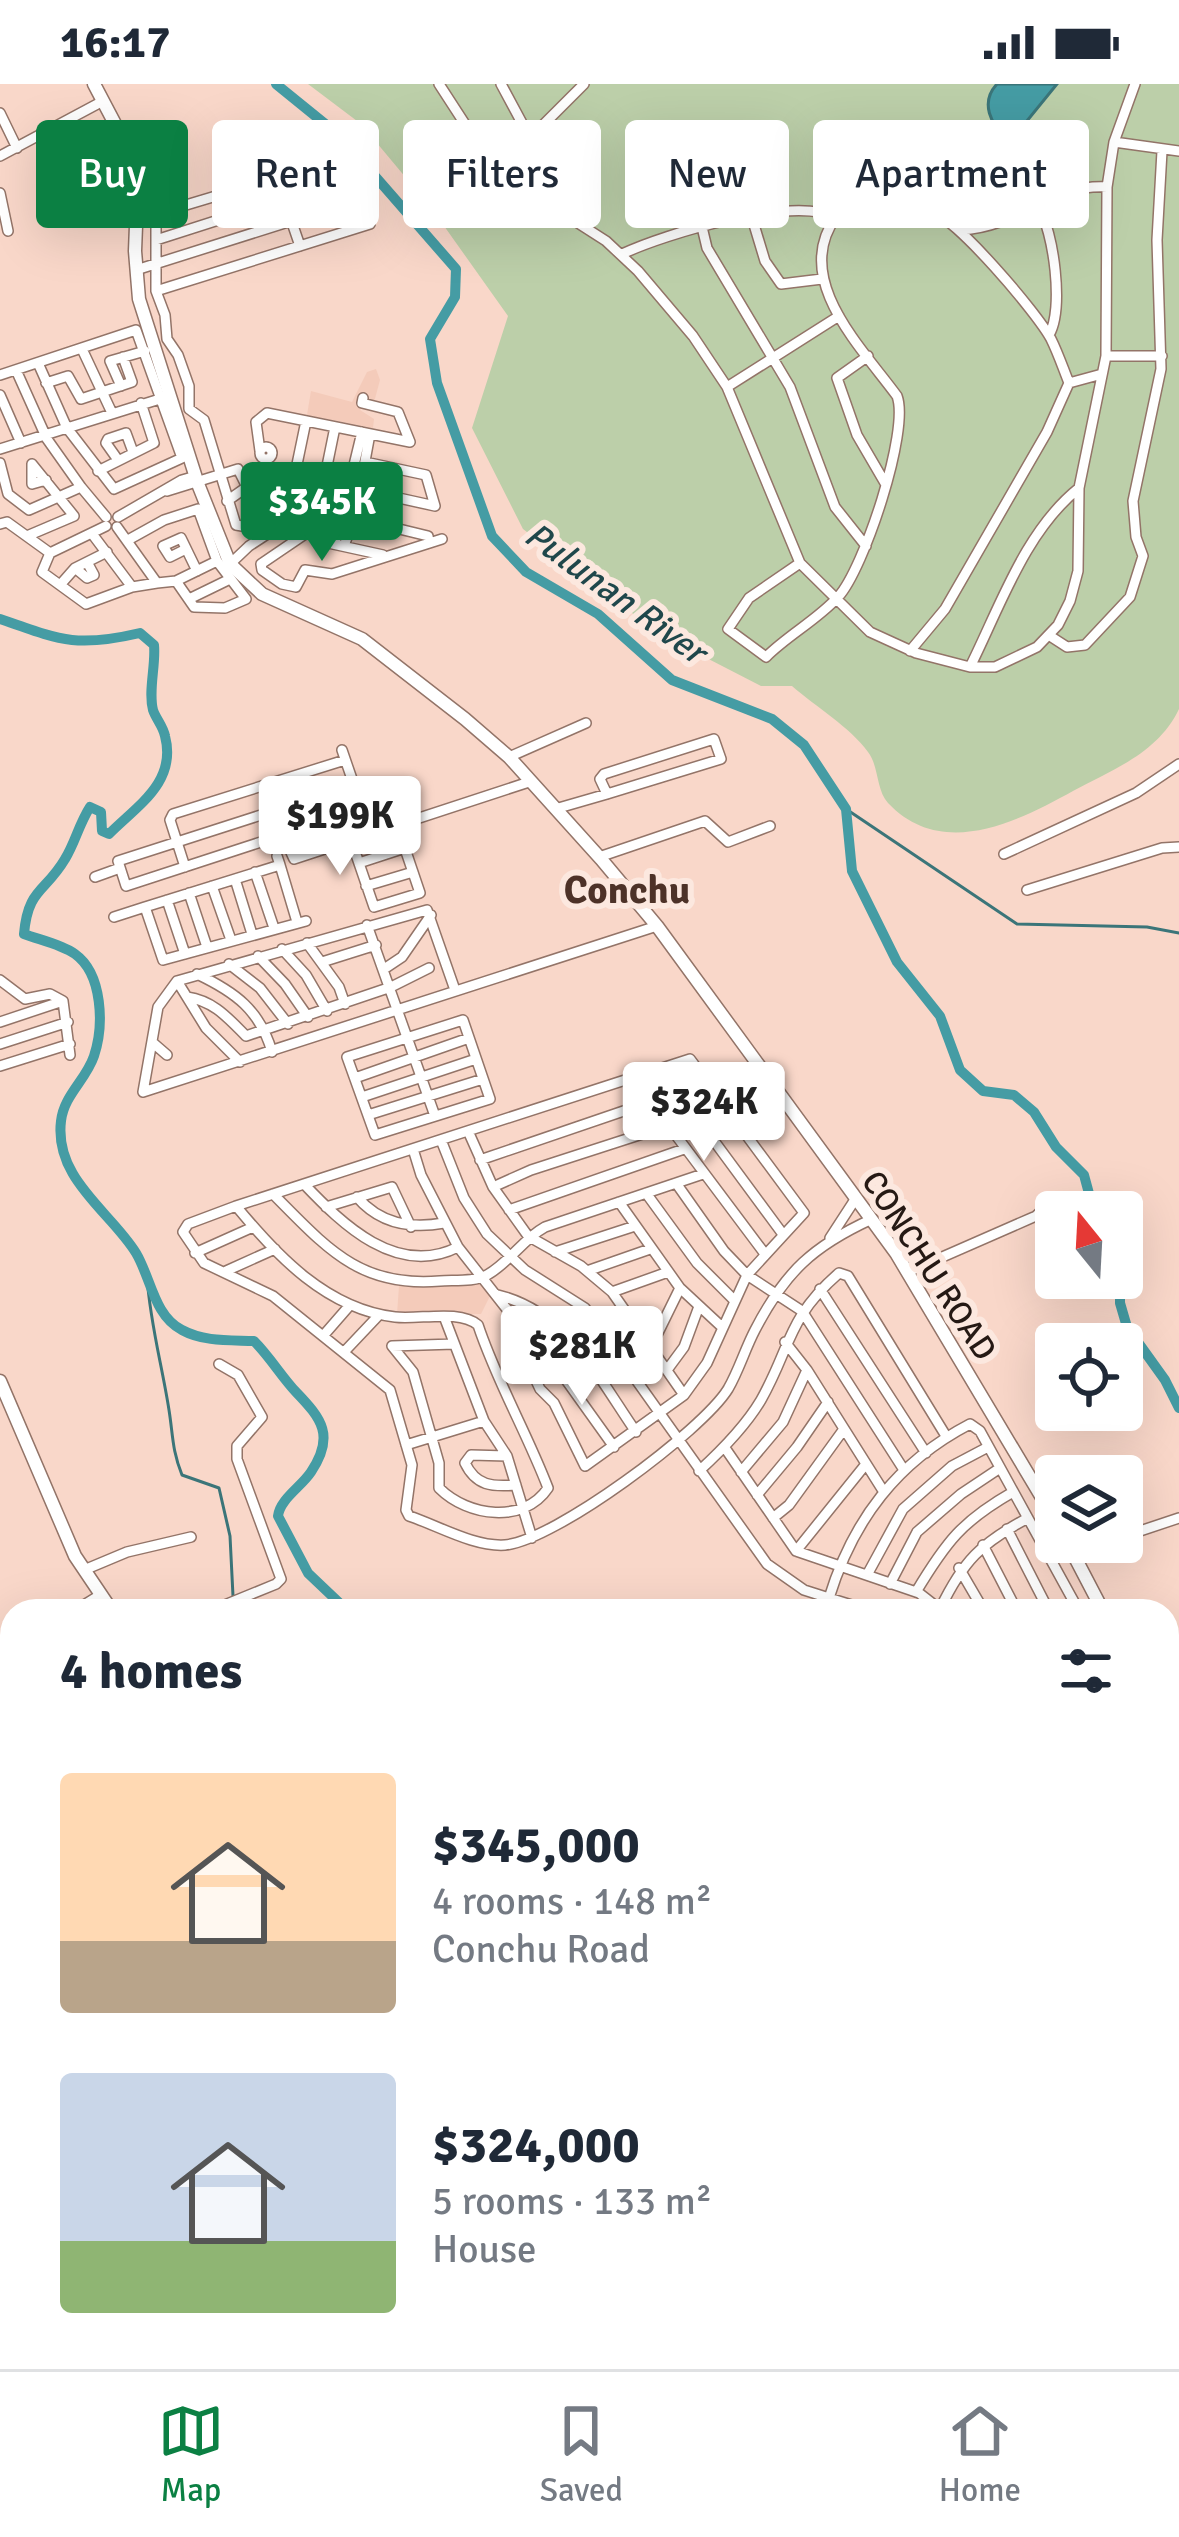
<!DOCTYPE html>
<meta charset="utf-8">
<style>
:root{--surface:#fff;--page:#f6f6f7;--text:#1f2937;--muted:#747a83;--line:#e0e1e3;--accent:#0b8043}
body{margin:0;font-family:Signika,sans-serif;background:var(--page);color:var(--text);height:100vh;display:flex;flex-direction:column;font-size:45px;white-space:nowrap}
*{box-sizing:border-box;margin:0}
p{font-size:39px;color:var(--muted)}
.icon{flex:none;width:66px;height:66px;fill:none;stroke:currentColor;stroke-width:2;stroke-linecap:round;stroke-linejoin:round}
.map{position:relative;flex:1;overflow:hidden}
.drawer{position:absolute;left:0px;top:1515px;width:1179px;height:771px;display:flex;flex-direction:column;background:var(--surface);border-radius:36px 36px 0 0;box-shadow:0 12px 48px #0002}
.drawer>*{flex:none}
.guide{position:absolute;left:36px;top:36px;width:1107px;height:108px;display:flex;gap:24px}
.needle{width:78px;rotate:342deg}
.buttons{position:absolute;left:1035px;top:1107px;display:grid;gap:24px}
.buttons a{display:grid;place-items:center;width:108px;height:108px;border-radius:12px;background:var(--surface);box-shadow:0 12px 48px #0002;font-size:60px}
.price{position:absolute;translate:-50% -102px;padding:0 27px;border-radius:12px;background:#fff;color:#222;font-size:39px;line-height:78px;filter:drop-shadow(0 3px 6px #0008)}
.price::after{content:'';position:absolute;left:50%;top:72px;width:36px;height:27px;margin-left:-18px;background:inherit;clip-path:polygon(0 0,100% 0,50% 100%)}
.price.on{background:var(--accent);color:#fff}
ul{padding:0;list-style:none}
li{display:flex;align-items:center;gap:36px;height:300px;padding:0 60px}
li span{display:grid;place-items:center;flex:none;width:336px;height:240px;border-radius:12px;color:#555}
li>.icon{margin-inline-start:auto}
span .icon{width:144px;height:144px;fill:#fffc;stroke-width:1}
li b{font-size:51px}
h2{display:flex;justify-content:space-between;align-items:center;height:144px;padding:0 60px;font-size:51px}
.tag{padding:0 42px;border-radius:12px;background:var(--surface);box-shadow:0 12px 48px #0002;font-size:42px;line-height:108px}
.tag.on{background:var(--accent);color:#fff}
.status{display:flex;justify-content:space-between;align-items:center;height:84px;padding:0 60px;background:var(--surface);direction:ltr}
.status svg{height:33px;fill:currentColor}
.tabs{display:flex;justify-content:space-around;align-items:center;height:168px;border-top:3px solid var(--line);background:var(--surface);font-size:33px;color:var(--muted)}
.tabs a{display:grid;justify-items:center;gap:6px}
.tabs .on{color:var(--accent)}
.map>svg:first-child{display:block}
.built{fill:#f4cbba}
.green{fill:#bccfa9}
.water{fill:#459ca4;stroke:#3b7579;stroke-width:3}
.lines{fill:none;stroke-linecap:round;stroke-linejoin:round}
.stream{stroke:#3b7579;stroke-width:3}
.river{stroke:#459ca4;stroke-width:10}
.minor-casing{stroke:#937468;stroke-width:12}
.major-casing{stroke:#937468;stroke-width:15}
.minor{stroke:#fff;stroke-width:9}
.major{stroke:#fff;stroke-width:12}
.labels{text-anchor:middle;stroke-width:12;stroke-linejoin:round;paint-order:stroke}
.street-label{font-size:33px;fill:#251914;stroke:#fce8df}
.water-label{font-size:36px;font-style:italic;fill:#1f474b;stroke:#fce8df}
.quarter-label{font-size:39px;font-weight:bold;fill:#4d3228;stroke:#fce8df}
</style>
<div class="status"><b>16:17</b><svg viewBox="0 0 49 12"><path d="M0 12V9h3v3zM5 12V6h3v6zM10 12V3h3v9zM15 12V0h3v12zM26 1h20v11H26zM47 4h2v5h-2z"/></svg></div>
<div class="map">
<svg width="1179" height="2285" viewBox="0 0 1179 2285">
<rect width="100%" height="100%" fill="#f9d7c9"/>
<!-- built -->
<path class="built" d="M 376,285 L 380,296 L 373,322 L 363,319 L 360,326 L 374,335 L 373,344 L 307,331 L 311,307 L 352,318 L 367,288 Z
M 482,1196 L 491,1210 L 481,1230 L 397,1230 L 399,1202 Z"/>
<!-- green -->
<path class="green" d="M 308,0 L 1179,0 L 1179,625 C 1158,669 1114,685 1073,707 C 1017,738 942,776 888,719 C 876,706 879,682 868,668 C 850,643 816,623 792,602 L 761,602 L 658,549 L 523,445 L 472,344 L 508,232 L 432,125 L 361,40 Z
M 12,1781 L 12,1954 L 8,1948 L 0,1951 L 0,1781 Z
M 200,2274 L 334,2274 L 333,2285 L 199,2285 Z"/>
<!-- water -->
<path class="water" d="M 997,0 L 1057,0 L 1013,54 L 1008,55 C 990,41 980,18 997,0 Z"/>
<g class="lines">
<!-- stream -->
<path class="stream" d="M 846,725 L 1017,840 L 1147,843 L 1179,849
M 147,1193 C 150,1239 162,1281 169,1326 C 173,1351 172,1366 182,1391 L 219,1404 L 230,1452 L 233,1512
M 240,1518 L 246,1527"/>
<!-- river -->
<path class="river" d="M 276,0 L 340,52 L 456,185 L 455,213 L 430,255 L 437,299 L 492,452 L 526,488 L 598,530 L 672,596 L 772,635 L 804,661 L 846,725 L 852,787 L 897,878 L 940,932 L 960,986 L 983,1007 L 1014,1011 L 1034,1028 L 1056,1063 L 1084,1091 L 1094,1128
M 0,535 C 60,556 76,564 140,549 L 154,561 C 156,581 148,607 153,626 C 156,635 163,642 165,652 C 177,698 138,721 109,750 L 102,747 L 101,728 L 90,723 C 79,740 75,759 65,775 C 45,809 28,804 24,850 C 40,856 61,860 75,870 C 103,890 104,942 94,972 C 86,996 64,1011 61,1037 C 54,1095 111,1128 136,1169 C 151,1194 154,1232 182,1246 C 204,1258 230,1256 254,1257 C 270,1273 281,1292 296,1308 C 322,1335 335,1352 311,1388 C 301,1403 280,1415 278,1432 L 308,1489 L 348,1527
M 1120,1194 L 1120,1219 L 1127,1243 L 1165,1296 L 1179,1324
M 0,1804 L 12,1798
M 300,2274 L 304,2285
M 1020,2274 L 1026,2285"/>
<!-- minor casing -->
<g class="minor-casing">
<path id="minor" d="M 439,0 L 487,74 L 503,77 L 532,65
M 501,0 L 530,54 L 535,88 L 547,113 L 567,132 L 606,157 L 638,187 L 693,252 L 727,303 L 800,479 L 870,548 L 916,569 L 970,583 L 995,583 L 1037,563 L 1058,541 L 1070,517 L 1078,487 L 1079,404 L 1106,272 L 1107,103 L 1114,58 L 1135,0
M 0,29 L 17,64
M 530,54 L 584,0
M 1114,58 L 1179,67
M 0,72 L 103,17
M 329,78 L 361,115 L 370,140 L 156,207 L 156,130 Z
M 276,92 L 300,162
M 0,109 L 8,147
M 138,116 L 178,100
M 1038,122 C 1054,148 1064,225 1049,251
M 752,134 L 765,177 L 781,200 L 822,195
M 702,143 L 707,164 L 790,303 L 835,423 L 866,462
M 961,146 C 1023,142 1049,100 1107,103
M 156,156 L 284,115 L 343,91
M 622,170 C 667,149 791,112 836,133
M 136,186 L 361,115
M 156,207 L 165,231 L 167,255 L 178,271 L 189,302 L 189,325 L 204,336 L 236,441 L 242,442 L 286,410
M 82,265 L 112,329
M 868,272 L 837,294 L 857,351 L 885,399
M 1106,272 L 1162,272
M 16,286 L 47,355 L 81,403
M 0,291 L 136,246 L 182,374 L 114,405 L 67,344 L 38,279
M 46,299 L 68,292 L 81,315 L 132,298 L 123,273
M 1069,299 L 1102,290
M 121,302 L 110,277 L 145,267
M 727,303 L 839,232
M 0,311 L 21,359
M260 369a6 6 0 1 1 12 0a6 6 0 1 1-12 0Z
M 0,365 L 163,314
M 260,367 L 256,338 L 267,329 L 410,358 L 398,328 L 362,319 L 363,314
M 264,375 L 319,457 L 383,471
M 118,376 L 106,359 L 108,355 L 126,349 L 133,368
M 0,379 L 8,410 L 29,426 L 81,403 L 106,433
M 32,380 L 32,400 L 46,396
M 98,387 L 154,359 L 141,319
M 358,405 L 435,422 L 426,391 L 365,378
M 167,407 L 238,385 L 247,403
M 290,414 L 306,337
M 227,417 L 271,386
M 118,433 L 182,396 L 196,392
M 354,434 L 428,452 L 429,458
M 0,440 L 7,438 L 50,469
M 106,442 L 50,469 L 42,488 L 86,520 L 132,503 L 157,499
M 308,442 L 316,436 L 335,343
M 117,443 L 157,499 L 176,497 L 194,523 L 225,524 L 246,515 L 217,477 L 198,425 L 164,436 L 128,456
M 311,446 L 261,480 L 262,486 L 282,500 L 296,503 L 305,486 L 332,490 L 442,455
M 93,451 L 132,503
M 27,452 L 74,432 L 32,380
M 335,460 L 362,348
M 344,462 L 355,431 L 370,350
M 186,465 L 170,473 L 163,462 L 181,454 L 197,487
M 800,479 L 749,514 L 728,545 L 766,573 C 788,551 817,536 838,513 C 864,485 910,346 897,312 C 862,264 791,195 836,133 C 869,142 898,120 929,126 C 954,131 1038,230 1051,255 C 1058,269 1063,284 1069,299 L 1047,348 L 945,525 L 910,567
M 230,480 L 249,462 L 298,430
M 75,484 L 87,494 L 94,491 L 87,478
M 176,497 L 217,477
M 60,501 L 75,484 L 107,468
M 189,515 L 228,496
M 1050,552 L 1067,563 L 1085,561 L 1130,513 L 1143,472 L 1136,453 L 1133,417 L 1161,285 L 1157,156 L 1162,67
M 970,583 C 1000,523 1025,447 1079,404
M 342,666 L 353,698 L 345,704 L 361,753
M 509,673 L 586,639
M 345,704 L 118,777 L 126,802 L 396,714 L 407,739
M 555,725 L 607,710 L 721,675 L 714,655 L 604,690 L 600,695 L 607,710
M 283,751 L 294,775 L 529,698
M 351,756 L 374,823 L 420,809 L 397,741
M 1004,770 L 1136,709 L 1179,680
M 277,772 L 280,781 L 145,823 L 163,876 L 306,837
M 599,773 L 705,737 L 728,758 L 770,742
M 359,779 L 405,764
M 280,781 L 297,838
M 185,783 L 170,736 L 173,730 L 345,676
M 255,788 L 274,844
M 95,793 L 120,784
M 235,795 L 252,850
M 212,802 L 231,856
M 366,802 L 413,788
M 1027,806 L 1162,764 L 1179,763
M 189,809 L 207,863
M 167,816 L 185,870
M 114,833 L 145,823
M 367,841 L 435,1032
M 307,859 L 339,903 L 345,920
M 282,865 L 306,891 L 327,927
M 258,872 L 285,900 L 308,933
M 322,878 L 376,861
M 229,880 L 260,904 L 288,940
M 384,885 L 402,873 L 431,831
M 197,890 C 235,908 260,926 272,968
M 0,896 L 25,915 L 50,910 L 63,917 L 70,971
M 177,897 L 158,923 L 143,1008 L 657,842
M 177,897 L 427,826 L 455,906
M 177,897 L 206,944 L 240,978
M 187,913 C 214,917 228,934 246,952 L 391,903 L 429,884
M 463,936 L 490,1015 L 375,1051 L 347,973 Z
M 0,938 L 63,917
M 152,958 L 167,971
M 0,960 L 68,938
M 0,982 L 70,960
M 661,985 L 782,1149
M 355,994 L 469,954
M 633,994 L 765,1170
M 362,1013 L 476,975
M 368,1031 L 483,995
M 468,1047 L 493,1103 L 528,1152 L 581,1182 L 612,1208 L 684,1311
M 441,1056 L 464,1114 L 487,1150 L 525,1186 L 585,1224 L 767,1480 L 804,1506 L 829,1514
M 413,1065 L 421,1091 L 458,1163 L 513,1233 L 522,1267 L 540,1305 L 554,1319 L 585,1382 L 684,1311 L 707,1279 L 747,1191 L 804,1129 L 690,975 L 236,1122 L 188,1140 L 183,1148 L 204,1179 L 273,1212 L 390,1306 L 412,1381 L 406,1426 L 409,1432 C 439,1442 474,1463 505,1461 C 554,1457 702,1347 728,1305 C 739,1286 745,1265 755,1246 C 785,1188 813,1162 872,1135
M 480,1076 L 650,1018
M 676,1099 L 724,1167 L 747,1191 L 802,1227 L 904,1386
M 304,1100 C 342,1140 397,1194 458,1163
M 493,1103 L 531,1086 L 667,1042
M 646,1109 L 697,1179 L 734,1216
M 273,1110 C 326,1163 359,1204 440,1197 C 454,1196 475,1198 487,1191 C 509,1179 523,1155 545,1143 L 703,1090
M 357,1113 C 380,1140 410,1145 444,1139
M 619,1118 L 680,1204 L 722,1243
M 236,1122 C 277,1172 327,1225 395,1233 C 419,1236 459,1225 478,1241 C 497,1298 527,1349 548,1404 C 524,1440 468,1433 439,1404 L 439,1379 L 413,1288 L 392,1262 L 454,1260
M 326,1123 L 392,1103 L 411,1143
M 509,1126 L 684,1065
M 830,1154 L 856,1114
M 555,1168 L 635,1142
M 195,1169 L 253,1143
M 226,1187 L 275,1165
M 587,1187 L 650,1165
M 908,1188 L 1036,1132 L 1051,1118
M 820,1205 L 926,1369
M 612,1208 L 668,1188
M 498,1211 C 567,1228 598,1293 636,1348
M 445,1235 L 484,1337 L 507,1372 L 532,1454
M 518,1251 L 541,1261 L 614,1363
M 323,1252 L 350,1221
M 785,1258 L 807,1286 L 882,1405
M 651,1263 L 680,1204
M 344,1268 L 379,1231
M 667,1286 L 684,1263 L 698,1225
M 406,1361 L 484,1337
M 725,1364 L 796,1467 L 919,1509 L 942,1527
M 507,1372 L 471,1371 L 465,1379 C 476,1402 492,1403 516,1401
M 699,1387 C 722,1366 745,1343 761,1316 C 791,1263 787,1234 839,1189 L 848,1192 L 946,1352
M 741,1388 L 783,1338 L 807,1286
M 757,1411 L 797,1363 L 828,1318
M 773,1434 L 789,1421 L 844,1345
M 1007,1445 L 1049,1527
M 1122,1453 L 1179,1434
M 983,1461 L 1017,1527
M 796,1467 L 866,1380
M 1072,1469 L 1107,1458
M 959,1484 L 980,1520 L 980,1527
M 84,1486 L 127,1468 L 191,1453
M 867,1491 L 903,1425 L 952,1382 L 988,1363
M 890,1500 L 917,1448 L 961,1410 L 1000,1384
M 916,1508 C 946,1458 962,1437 1013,1408
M 940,1525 C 963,1477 981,1459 1028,1434
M 74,1527 L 100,1511
M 210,1527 L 276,1500 L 281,1495 L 237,1375 L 237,1362 L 262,1333 L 238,1291 L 219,1280
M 871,1527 L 829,1514 C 853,1436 897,1378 970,1340 L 980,1347 L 1079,1527
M 0,1571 L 12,1565
M 1167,1716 L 1179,1712
M 1167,1813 L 1179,1809
M 0,2090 L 12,2106
M 0,2120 L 12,2114
M 0,2152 L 12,2144
M 0,2197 L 12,2215
M 54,2274 L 58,2285
M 309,2274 L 315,2285
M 64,2285 L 79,2274"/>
</g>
<!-- major casing -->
<g class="major-casing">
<path id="major" d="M 94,0 L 135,78 L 138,91 L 135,167 L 139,215 L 198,400 L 230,480 L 262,510 L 362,555 L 465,635 L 509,673 L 601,775 L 657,842 L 896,1169 L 1056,1437
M 0,1297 L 75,1472 L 112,1527
M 1067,1458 L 1103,1527
M 1167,1785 L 1179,1802
M 581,2274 L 586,2285"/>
</g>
<!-- minor -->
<use href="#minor" class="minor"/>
<!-- major -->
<use href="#major" class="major"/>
</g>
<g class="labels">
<!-- street labels -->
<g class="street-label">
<text transform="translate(930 1181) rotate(57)" y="12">CONCHU ROAD</text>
</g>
<!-- water labels -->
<g class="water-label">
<text transform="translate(616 508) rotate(36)" y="13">Pulunan River</text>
</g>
<!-- quarter labels -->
<g class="quarter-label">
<text x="627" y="819">Conchu</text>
</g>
</g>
</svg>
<div class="buttons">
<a><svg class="needle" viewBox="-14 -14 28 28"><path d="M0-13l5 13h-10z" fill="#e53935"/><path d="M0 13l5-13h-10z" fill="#747a83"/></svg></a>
<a><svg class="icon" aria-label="locate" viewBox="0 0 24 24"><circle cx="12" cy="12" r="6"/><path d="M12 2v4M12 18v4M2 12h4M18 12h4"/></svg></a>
<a><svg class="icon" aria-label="layers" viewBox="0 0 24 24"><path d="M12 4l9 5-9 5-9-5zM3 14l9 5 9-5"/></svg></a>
</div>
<b class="price on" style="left:322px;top:480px">$345K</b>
<b class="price" style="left:340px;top:794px">$199K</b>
<b class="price" style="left:704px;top:1080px">$324K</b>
<b class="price" style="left:582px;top:1324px">$281K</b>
<div class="guide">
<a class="tag on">Buy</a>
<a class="tag">Rent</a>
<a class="tag">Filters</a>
<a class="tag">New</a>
<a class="tag">Apartment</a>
</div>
<section class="drawer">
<h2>4 homes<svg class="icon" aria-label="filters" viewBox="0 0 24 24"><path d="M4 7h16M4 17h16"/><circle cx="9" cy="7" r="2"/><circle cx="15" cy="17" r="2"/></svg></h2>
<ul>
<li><span style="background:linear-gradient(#ffd9b3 70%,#b9a48a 0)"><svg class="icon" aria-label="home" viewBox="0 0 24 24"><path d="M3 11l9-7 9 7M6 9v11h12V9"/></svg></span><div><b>$345,000</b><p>4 rooms · 148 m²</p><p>Conchu Road</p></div></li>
<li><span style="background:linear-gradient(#c9d6e8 70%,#8fb573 0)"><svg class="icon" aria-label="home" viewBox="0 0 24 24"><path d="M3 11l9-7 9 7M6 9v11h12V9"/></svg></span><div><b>$324,000</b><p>5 rooms · 133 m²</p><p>House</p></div></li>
</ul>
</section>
</div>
<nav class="tabs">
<a class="on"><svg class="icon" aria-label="map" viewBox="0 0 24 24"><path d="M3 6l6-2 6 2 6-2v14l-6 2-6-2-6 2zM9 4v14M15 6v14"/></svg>Map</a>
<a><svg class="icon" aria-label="saved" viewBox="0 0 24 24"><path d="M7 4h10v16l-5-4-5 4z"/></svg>Saved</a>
<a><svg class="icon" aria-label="home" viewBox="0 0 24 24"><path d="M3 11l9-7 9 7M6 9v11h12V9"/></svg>Home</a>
</nav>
